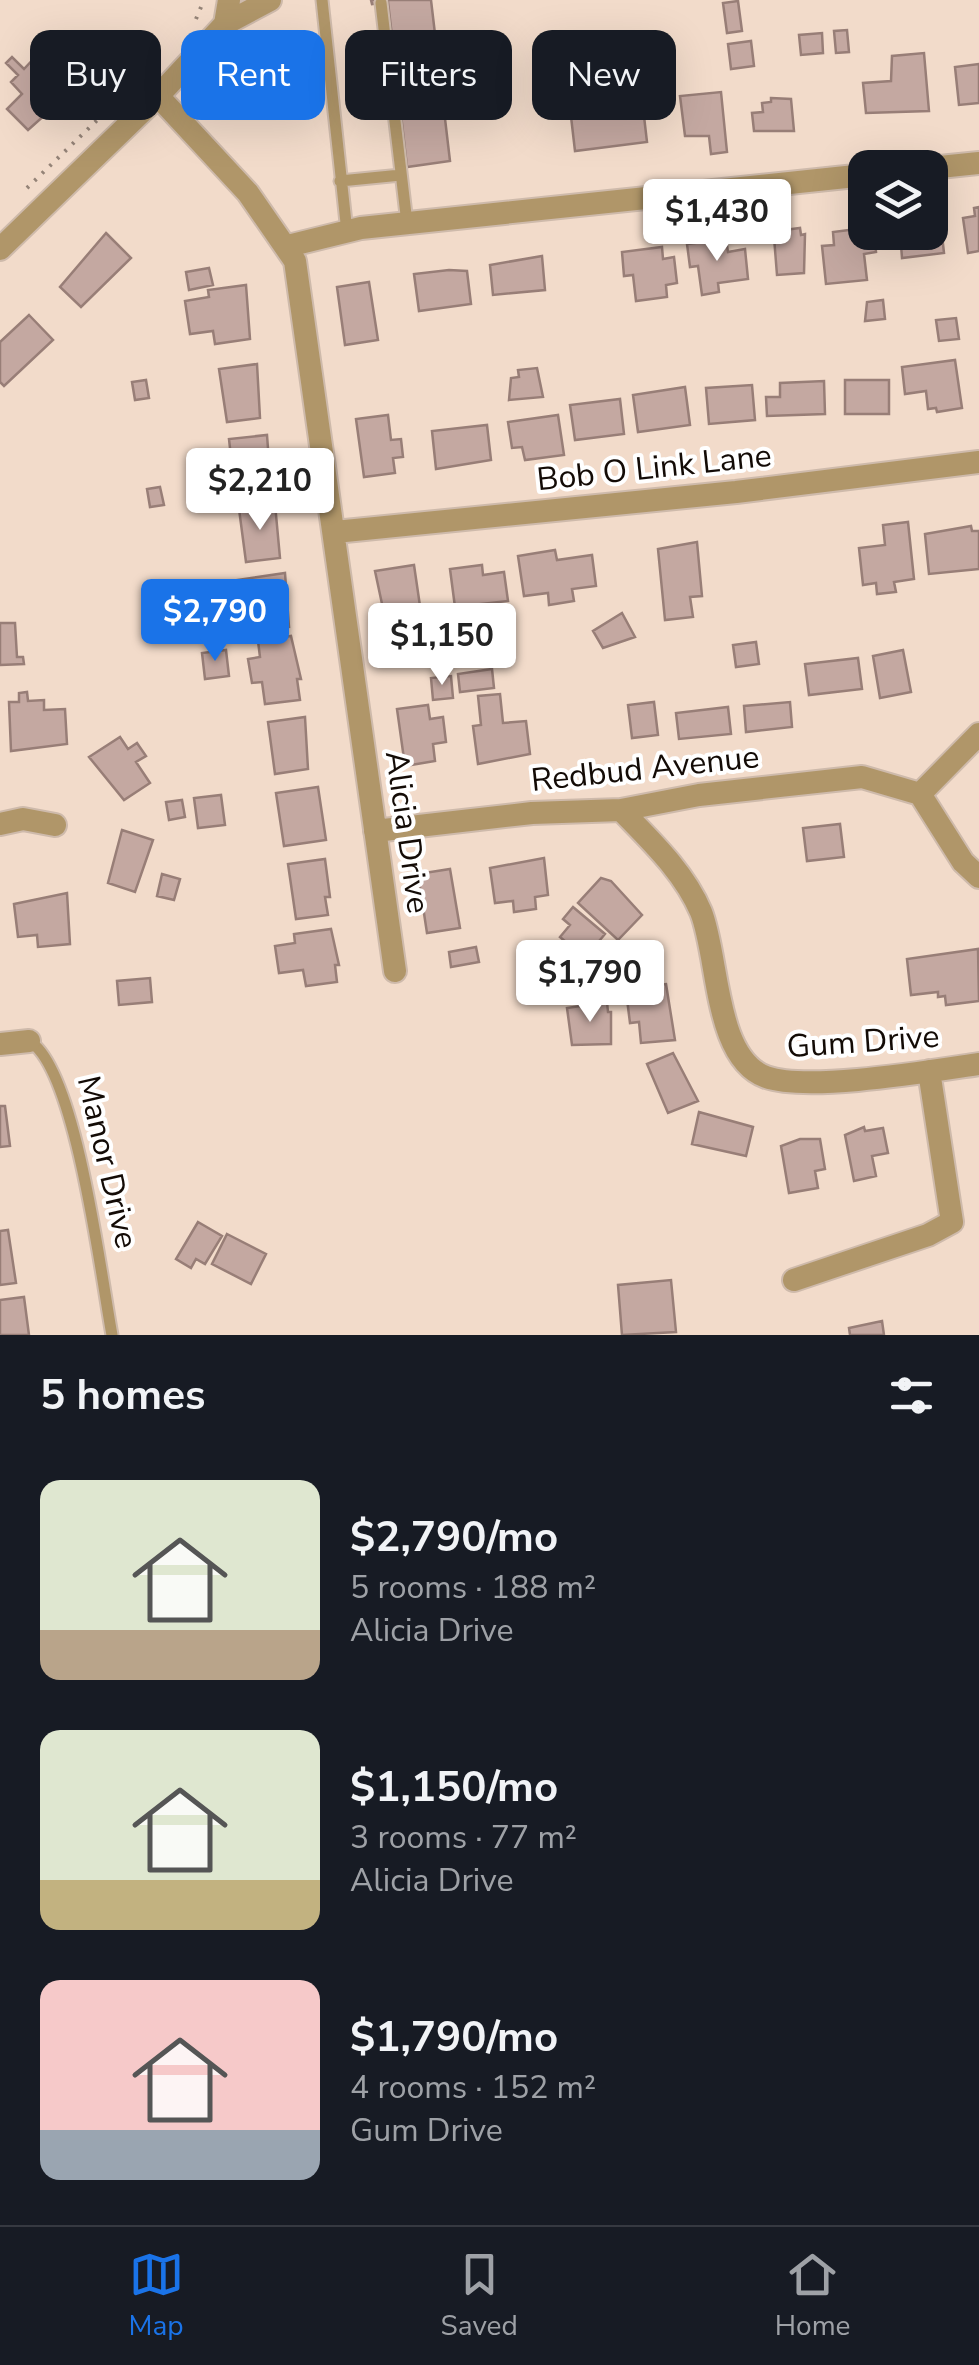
<!DOCTYPE html>
<meta charset="utf-8">
<style>
:root{--surface:#171b24;--page:#20242c;--text:#f1f3f6;--muted:#9ea1a6;--line:#363941;--accent:#1a73e8}
body{margin:0;font-family:"Nunito Sans",sans-serif;background:var(--page);color:var(--text);height:100vh;display:flex;flex-direction:column;font-size:38px;white-space:nowrap}
*{box-sizing:border-box;margin:0}
p{font-size:32px;color:var(--muted)}
.icon{flex:none;width:55px;height:55px;fill:none;stroke:currentColor;stroke-width:2;stroke-linecap:round;stroke-linejoin:round}
.map{position:relative;height:1335px;overflow:hidden}
.drawer{display:flex;flex-direction:column;background:var(--surface);flex:1}
.drawer>*{flex:none}
.hud{position:absolute;left:30px;top:30px;width:920px;height:90px;display:flex;gap:20px}
.controls{position:absolute;left:848px;top:150px;display:grid;gap:20px}
.controls a{display:grid;place-items:center;width:100px;height:100px;border-radius:20px;background:var(--surface);box-shadow:0 10px 40px #0002;font-size:50px}
.price{position:absolute;translate:-50% -85px;padding:0 22px;border-radius:10px;background:#fff;color:#222;font-size:32px;line-height:65px;filter:drop-shadow(0 2px 5px #0008)}
.price::after{content:'';position:absolute;left:50%;top:60px;width:30px;height:22px;margin-left:-15px;background:inherit;clip-path:polygon(0 0,100% 0,50% 100%)}
.price.on{background:var(--accent);color:#fff}
ul{padding:0;list-style:none}
li{display:flex;align-items:center;gap:30px;height:250px;padding:0 40px}
li span{display:grid;place-items:center;flex:none;width:280px;height:200px;border-radius:20px;color:#555}
li>.icon{margin-inline-start:auto}
span .icon{width:120px;height:120px;fill:#fffc;stroke-width:1}
li b{font-size:42px}
h2{display:flex;justify-content:space-between;align-items:center;height:120px;padding:0 40px;font-size:42px}
.pill{padding:0 35px;border-radius:20px;background:var(--surface);box-shadow:0 10px 40px #0002;font-size:35px;line-height:90px}
.pill.on{background:var(--accent);color:#fff}
.tabs{display:flex;justify-content:space-around;align-items:center;height:140px;border-top:2px solid var(--line);background:var(--surface);font-size:28px;color:var(--muted)}
.tabs a{display:grid;justify-items:center;gap:5px}
.tabs .on{color:var(--accent)}
.map>svg:first-child{display:block}
.building{fill:#c4a8a1;stroke:#987e77;stroke-width:2.5}
.lines{fill:none;stroke-linecap:round;stroke-linejoin:round}
.service-casing{stroke:#cebaab;stroke-width:15}
.minor-casing{stroke:#cebaab;stroke-width:26}
.path{stroke:#948377;stroke-width:4;stroke-dasharray:2.5 8;stroke-linecap:butt}
.service{stroke:#b09669;stroke-width:11}
.minor{stroke:#b09669;stroke-width:22}
.labels{text-anchor:middle;stroke-width:8;stroke-linejoin:round;paint-order:stroke}
.street-label{font-size:32px;fill:#130b06;stroke:#fff}
</style>
<div class="map">
<svg width="979" height="1335" viewBox="0 0 979 1335">
<rect width="100%" height="100%" fill="#f2dbca"/>
<!-- building -->
<path class="building" d="M 371,0 L 431,0 L 450,161 L 407,167 L 388,2 L 372,4 Z
M 738,1 L 742,31 L 727,33 L 723,3 Z
M 847,30 L 849,52 L 836,53 L 834,31 Z
M 822,33 L 823,53 L 801,55 L 799,35 Z
M 751,41 L 754,66 L 731,69 L 728,44 Z
M 39,53 L 74,89 L 28,130 L 7,109 L 22,94 L 11,82 L 18,75 L 6,63 L 12,57 L 24,69 Z
M 924,53 L 929,111 L 866,113 L 863,83 L 891,81 L 892,56 Z
M 979,64 L 979,103 L 959,105 L 955,67 Z
M 618,90 L 620,102 L 642,99 L 647,142 L 575,151 L 570,108 L 591,105 L 590,93 Z
M 721,92 L 727,152 L 711,154 L 709,136 L 685,136 L 680,96 Z
M 771,98 L 791,99 L 794,131 L 754,131 L 752,113 L 763,112 L 762,103 L 771,102 Z
M 979,207 L 979,251 L 968,253 L 963,218 L 975,216 L 974,208 Z
M 940,217 L 944,253 L 902,258 L 900,232 L 930,232 L 930,218 Z
M 800,228 L 801,235 L 805,234 L 804,273 L 777,275 L 774,237 L 784,236 L 784,230 Z
M 865,228 L 865,232 L 874,232 L 876,252 L 864,254 L 867,280 L 826,284 L 822,246 L 834,245 L 833,232 Z
M 106,233 L 131,258 L 81,307 L 60,287 Z
M 726,239 L 728,252 L 745,249 L 748,279 L 718,283 L 719,292 L 702,295 L 698,266 L 690,267 L 687,244 Z
M 662,247 L 663,259 L 674,257 L 677,283 L 666,285 L 667,297 L 636,301 L 633,275 L 624,276 L 622,252 Z
M 542,256 L 545,290 L 493,295 L 490,265 Z
M 209,268 L 213,285 L 189,290 L 186,272 Z
M 449,270 L 467,271 L 471,304 L 419,311 L 414,274 Z
M 369,282 L 378,340 L 345,345 L 337,287 Z
M 246,285 L 250,339 L 215,344 L 213,331 L 190,334 L 185,301 L 209,297 L 208,290 Z
M 883,300 L 885,319 L 865,321 L 867,302 Z
M 29,315 L 53,340 L 4,386 L 0,382 L 0,342 Z
M 956,318 L 959,339 L 939,341 L 936,320 Z
M 955,360 L 962,408 L 937,412 L 936,408 L 928,409 L 926,391 L 905,394 L 902,367 Z
M 257,364 L 260,418 L 227,422 L 219,369 Z
M 537,368 L 543,397 L 509,400 L 511,378 L 519,377 L 518,370 Z
M 146,380 L 149,398 L 135,400 L 132,382 Z
M 845,380 L 889,380 L 889,414 L 845,414 Z
M 824,381 L 825,414 L 767,416 L 766,397 L 780,397 L 780,383 Z
M 752,385 L 755,420 L 709,424 L 706,388 Z
M 685,387 L 690,425 L 638,432 L 633,395 Z
M 620,399 L 624,434 L 575,440 L 570,405 Z
M 388,415 L 391,440 L 401,439 L 403,457 L 393,458 L 395,473 L 364,477 L 356,419 Z
M 558,415 L 564,455 L 525,460 L 522,447 L 512,448 L 508,422 Z
M 487,425 L 491,460 L 436,469 L 432,431 Z
M 267,435 L 271,489 L 235,493 L 229,439 Z
M 160,487 L 164,505 L 150,507 L 147,489 Z
M 275,504 L 280,558 L 246,562 L 239,509 Z
M 908,522 L 914,579 L 894,582 L 896,592 L 877,594 L 876,583 L 863,585 L 859,548 L 885,545 L 883,525 Z
M 971,526 L 972,531 L 979,531 L 979,569 L 929,574 L 925,534 Z
M 697,542 L 702,596 L 690,597 L 693,617 L 665,620 L 658,549 Z
M 555,550 L 557,560 L 592,555 L 596,586 L 572,589 L 574,601 L 549,605 L 548,593 L 524,596 L 518,556 Z
M 414,565 L 426,647 L 392,651 L 375,571 Z
M 482,565 L 483,575 L 504,572 L 508,601 L 455,607 L 450,569 Z
M 285,573 L 289,627 L 255,632 L 253,619 L 230,622 L 224,582 Z
M 622,613 L 635,637 L 603,648 L 593,631 Z
M 0,623 L 15,623 L 17,657 L 23,657 L 24,664 L 0,665 Z
M 291,636 L 301,679 L 297,679 L 300,700 L 265,704 L 262,682 L 252,683 L 248,659 L 260,657 L 258,641 Z
M 756,642 L 759,664 L 736,667 L 733,645 Z
M 226,650 L 229,676 L 205,679 L 202,653 Z
M 903,650 L 911,692 L 880,698 L 873,656 Z
M 858,658 L 862,689 L 809,695 L 805,664 Z
M 492,669 L 494,688 L 460,692 L 458,674 Z
M 451,676 L 453,698 L 433,700 L 431,678 Z
M 27,692 L 28,701 L 44,700 L 44,710 L 65,709 L 67,744 L 11,751 L 9,702 L 19,702 L 19,693 Z
M 500,694 L 503,723 L 526,721 L 530,754 L 478,764 L 473,726 L 481,725 L 478,696 Z
M 654,702 L 658,735 L 632,738 L 628,705 Z
M 790,702 L 792,727 L 746,732 L 744,706 Z
M 428,705 L 430,719 L 443,717 L 446,742 L 433,744 L 435,761 L 405,766 L 397,709 Z
M 728,707 L 731,734 L 679,739 L 676,713 Z
M 305,717 L 308,769 L 275,774 L 268,722 Z
M 120,737 L 128,749 L 137,743 L 146,756 L 136,762 L 150,783 L 124,800 L 89,757 Z
M 318,787 L 326,840 L 284,846 L 276,793 Z
M 221,795 L 225,825 L 198,828 L 194,798 Z
M 182,800 L 185,817 L 169,820 L 166,802 Z
M 840,824 L 844,857 L 807,861 L 803,828 Z
M 122,830 L 153,840 L 135,892 L 108,883 Z
M 544,858 L 548,895 L 535,897 L 536,909 L 514,912 L 513,901 L 495,903 L 490,868 Z
M 325,859 L 330,897 L 325,897 L 328,915 L 296,919 L 288,864 Z
M 450,869 L 460,928 L 427,933 L 418,874 Z
M 162,874 L 180,879 L 174,900 L 157,896 Z
M 601,878 L 611,881 L 642,915 L 618,940 L 578,903 Z
M 67,893 L 70,944 L 38,947 L 37,935 L 18,937 L 14,904 Z
M 573,907 L 605,934 L 585,958 L 560,937 L 570,925 L 563,919 Z
M 331,929 L 339,965 L 335,965 L 337,982 L 306,986 L 303,970 L 279,973 L 275,946 L 295,943 L 294,934 Z
M 476,947 L 479,962 L 451,967 L 449,952 Z
M 978,949 L 979,1001 L 946,1005 L 945,996 L 938,997 L 938,992 L 911,995 L 907,959 Z
M 150,978 L 152,1002 L 119,1005 L 117,981 Z
M 666,984 L 675,1040 L 641,1043 L 639,1022 L 630,1023 L 627,999 L 636,998 L 635,987 Z
M 607,1002 L 608,1012 L 611,1012 L 611,1044 L 572,1045 L 567,1008 Z
M 673,1053 L 698,1101 L 668,1113 L 647,1064 Z
M 0,1106 L 5,1106 L 10,1146 L 0,1147 Z
M 699,1112 L 753,1127 L 746,1156 L 692,1144 Z
M 864,1127 L 865,1131 L 883,1128 L 888,1153 L 872,1156 L 876,1176 L 854,1181 L 845,1135 Z
M 800,1139 L 820,1139 L 825,1169 L 815,1171 L 818,1188 L 789,1193 L 781,1146 Z
M 198,1222 L 222,1236 L 205,1264 L 196,1259 L 191,1268 L 176,1259 Z
M 8,1230 L 16,1283 L 0,1285 L 0,1231 Z
M 227,1234 L 266,1254 L 251,1284 L 212,1264 Z
M 671,1280 L 676,1332 L 622,1335 L 618,1285 Z
M 24,1297 L 29,1335 L 0,1335 L 0,1300 Z
M 882,1321 L 884,1335 L 850,1335 L 849,1328 Z"/>
<g class="lines">
<!-- service casing -->
<g class="service-casing">
<path id="service" d="M 322,0 L 347,232
M 381,3 L 407,223
M 340,181 L 401,175
M 29,1041 C 76,1067 101,1277 112,1335"/>
</g>
<!-- minor casing -->
<g class="minor-casing">
<path id="minor" d="M 225,24 L 270,0
M 158,96 L 248,193 L 295,261 L 395,971
M 930,168 L 979,163
M 288,246 L 361,228 L 865,175
M 0,249 L 158,96 L 225,24 L 229,0
M 335,532 L 736,492 L 979,462
M 920,794 L 963,862 L 979,877
M 920,794 L 979,734
M 621,810 C 651,841 684,872 701,912 C 719,957 714,1058 766,1077 C 808,1092 931,1071 979,1064
M 0,824 L 23,819 L 55,825
M 375,831 L 532,813 L 621,810 L 699,795 L 862,777 L 920,794
M 0,1044 L 29,1041
M 794,1280 L 928,1235 L 952,1222 L 929,1071"/>
</g>
<!-- path -->
<path class="path" d="M 196,19 L 204,0
M 27,188 L 153,66"/>
<!-- service -->
<use href="#service" class="service"/>
<!-- minor -->
<use href="#minor" class="minor"/>
</g>
<g class="labels">
<!-- street labels -->
<g class="street-label">
<text transform="translate(654 467) rotate(-6)" y="11">Bob O Link Lane</text>
<text transform="translate(645 768) rotate(-6)" y="11">Redbud Avenue</text>
<text transform="translate(408 832) rotate(82)" y="11">Alicia Drive</text>
<text transform="translate(863 1041) rotate(-4)" y="11">Gum Drive</text>
<text transform="translate(108 1162) rotate(77)" y="11">Manor Drive</text>
</g>
</g>
</svg>
<div class="controls">
<a><svg class="icon" aria-label="layers" viewBox="0 0 24 24"><path d="M12 4l9 5-9 5-9-5zM3 14l9 5 9-5"/></svg></a>
</div>
<b class="price" style="left:717px;top:264px">$1,430</b>
<b class="price" style="left:260px;top:533px">$2,210</b>
<b class="price on" style="left:215px;top:664px">$2,790</b>
<b class="price" style="left:442px;top:688px">$1,150</b>
<b class="price" style="left:590px;top:1025px">$1,790</b>
<div class="hud">
<a class="pill">Buy</a>
<a class="pill on">Rent</a>
<a class="pill">Filters</a>
<a class="pill">New</a>
</div>
</div>
<section class="drawer">
<h2>5 homes<svg class="icon" aria-label="filters" viewBox="0 0 24 24"><path d="M4 7h16M4 17h16"/><circle cx="9" cy="7" r="2"/><circle cx="15" cy="17" r="2"/></svg></h2>
<ul>
<li><span style="background:linear-gradient(#dfe7d0 75%,#b9a48a 0)"><svg class="icon" aria-label="home" viewBox="0 0 24 24"><path d="M3 11l9-7 9 7M6 9v11h12V9"/></svg></span><div><b>$2,790/mo</b><p>5 rooms · 188 m²</p><p>Alicia Drive</p></div></li>
<li><span style="background:linear-gradient(#dfe7d0 75%,#c2b280 0)"><svg class="icon" aria-label="home" viewBox="0 0 24 24"><path d="M3 11l9-7 9 7M6 9v11h12V9"/></svg></span><div><b>$1,150/mo</b><p>3 rooms · 77 m²</p><p>Alicia Drive</p></div></li>
<li><span style="background:linear-gradient(#f6c9c9 75%,#9aa5b1 0)"><svg class="icon" aria-label="home" viewBox="0 0 24 24"><path d="M3 11l9-7 9 7M6 9v11h12V9"/></svg></span><div><b>$1,790/mo</b><p>4 rooms · 152 m²</p><p>Gum Drive</p></div></li>
</ul>
</section>
<nav class="tabs">
<a class="on"><svg class="icon" aria-label="map" viewBox="0 0 24 24"><path d="M3 6l6-2 6 2 6-2v14l-6 2-6-2-6 2zM9 4v14M15 6v14"/></svg>Map</a>
<a><svg class="icon" aria-label="saved" viewBox="0 0 24 24"><path d="M7 4h10v16l-5-4-5 4z"/></svg>Saved</a>
<a><svg class="icon" aria-label="home" viewBox="0 0 24 24"><path d="M3 11l9-7 9 7M6 9v11h12V9"/></svg>Home</a>
</nav>
